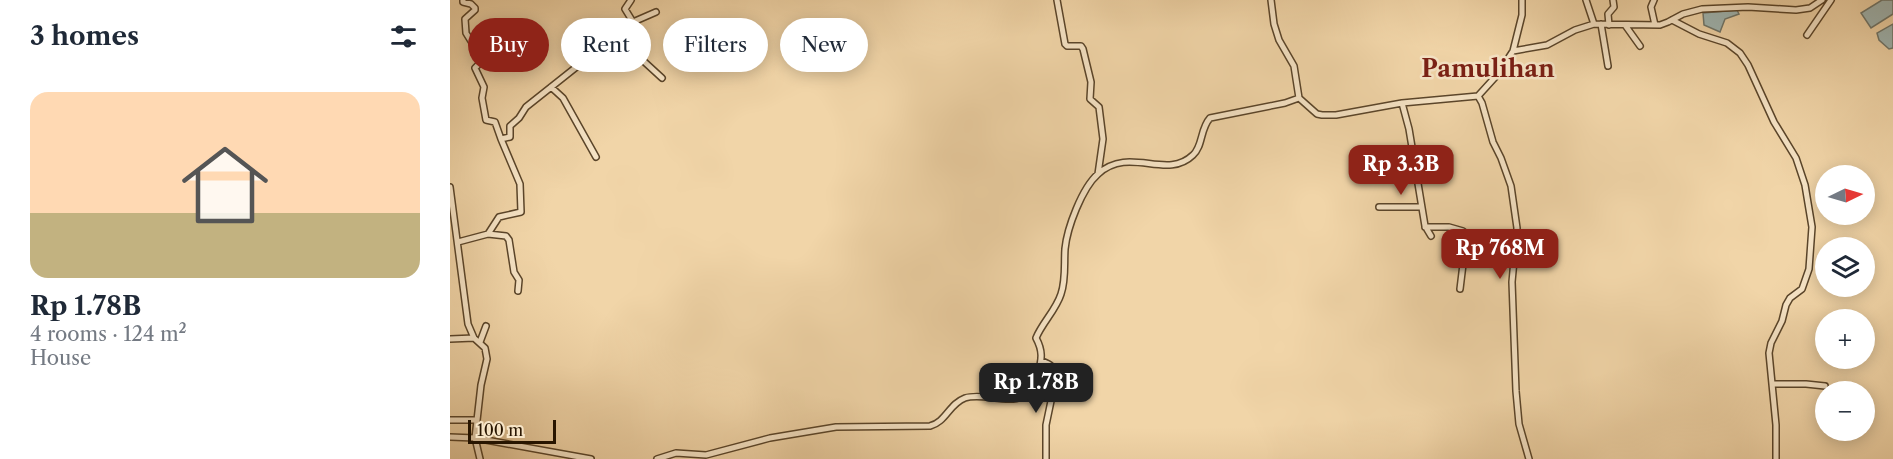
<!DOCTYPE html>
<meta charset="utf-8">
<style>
:root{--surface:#fff;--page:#f6f6f7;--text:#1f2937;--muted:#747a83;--accent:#8f2418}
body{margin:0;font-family:"Libre Caslon Text",serif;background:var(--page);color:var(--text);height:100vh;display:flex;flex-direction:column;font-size:22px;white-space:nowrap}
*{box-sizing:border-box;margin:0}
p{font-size:20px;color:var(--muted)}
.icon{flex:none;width:33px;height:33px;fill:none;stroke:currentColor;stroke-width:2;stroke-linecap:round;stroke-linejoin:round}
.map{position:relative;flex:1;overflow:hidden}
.panel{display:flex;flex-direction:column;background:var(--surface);width:450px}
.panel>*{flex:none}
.guide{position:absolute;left:18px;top:18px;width:570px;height:54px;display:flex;gap:12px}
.needle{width:39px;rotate:85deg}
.controls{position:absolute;left:1365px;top:165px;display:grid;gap:12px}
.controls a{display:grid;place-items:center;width:60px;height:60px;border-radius:50%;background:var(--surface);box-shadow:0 3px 15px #0003;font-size:30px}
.scale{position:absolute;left:18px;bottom:15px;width:88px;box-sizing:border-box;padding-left:6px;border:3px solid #281500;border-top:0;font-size:16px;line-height:21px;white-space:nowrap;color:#281500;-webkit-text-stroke:4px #f6e4c6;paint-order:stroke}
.price{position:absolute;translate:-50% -51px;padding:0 14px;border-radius:12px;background:var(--accent);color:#fff;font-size:20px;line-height:39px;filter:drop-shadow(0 2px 3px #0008)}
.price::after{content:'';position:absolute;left:50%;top:36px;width:18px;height:14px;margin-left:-9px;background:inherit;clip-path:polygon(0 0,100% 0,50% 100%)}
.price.current{background:#222;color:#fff}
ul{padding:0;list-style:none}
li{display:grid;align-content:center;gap:12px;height:318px;padding:0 30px}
li span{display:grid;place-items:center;height:186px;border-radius:18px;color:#555}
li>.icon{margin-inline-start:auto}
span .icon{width:108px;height:108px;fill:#fffc;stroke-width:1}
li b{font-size:26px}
h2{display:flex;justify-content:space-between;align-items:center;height:72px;padding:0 30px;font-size:26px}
.pill{padding:0 21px;border-radius:27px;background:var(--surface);box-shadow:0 3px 15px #0003;font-size:21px;line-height:54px}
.pill.current{background:var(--accent);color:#fff}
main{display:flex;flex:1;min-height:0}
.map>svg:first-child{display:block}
.water{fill:#9fb6b3;stroke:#6f766b;stroke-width:1.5}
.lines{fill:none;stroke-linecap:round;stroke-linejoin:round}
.minor-casing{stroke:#5a452a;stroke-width:8}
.minor{stroke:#f6e4c6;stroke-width:5}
.labels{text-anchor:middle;stroke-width:5;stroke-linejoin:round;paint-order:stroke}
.quarter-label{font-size:24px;font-weight:bold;fill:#7a1f14;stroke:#f6e4c6}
</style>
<main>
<section class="panel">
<h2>3 homes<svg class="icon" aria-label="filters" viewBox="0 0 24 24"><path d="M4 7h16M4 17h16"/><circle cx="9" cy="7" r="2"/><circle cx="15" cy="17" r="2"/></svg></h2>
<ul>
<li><span style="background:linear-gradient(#ffd9b3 65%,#c2b280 0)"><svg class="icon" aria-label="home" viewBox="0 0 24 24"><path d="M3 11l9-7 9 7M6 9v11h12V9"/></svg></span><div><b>Rp 1.78B</b><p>4 rooms · 124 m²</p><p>House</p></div></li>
</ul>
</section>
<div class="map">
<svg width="1443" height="459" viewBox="0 0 1443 459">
<rect width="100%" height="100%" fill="#f1d5a8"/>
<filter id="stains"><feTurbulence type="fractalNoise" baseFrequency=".00333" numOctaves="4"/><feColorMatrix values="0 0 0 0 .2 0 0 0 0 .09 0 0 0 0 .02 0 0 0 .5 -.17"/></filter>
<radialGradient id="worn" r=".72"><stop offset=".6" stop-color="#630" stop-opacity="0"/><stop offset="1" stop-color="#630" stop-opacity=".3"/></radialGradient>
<!-- water -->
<path class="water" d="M 1432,0 L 1443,0 L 1443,14 L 1421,28 L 1411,13 Z
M 1287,10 L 1289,14 L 1275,19 L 1270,32 L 1254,25 L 1253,13 Z
M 1443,24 L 1443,48 L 1439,49 L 1429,40 L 1427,33 Z"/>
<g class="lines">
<!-- minor casing -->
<g class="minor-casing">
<path id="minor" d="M 13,0 L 13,2 L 21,4 L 25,8 L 25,10 L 15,19 L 16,33 L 32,59 L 31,62 L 25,68 L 34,87 L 32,98 L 36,120 L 45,122 L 51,139
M 607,0 L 615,44 L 617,46 L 631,46 L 633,49 L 641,82 L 640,99 L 649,107 L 653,139 L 648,174
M 821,0 L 824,24 L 829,40 L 844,66 L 849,98
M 1136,0 L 1144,24
M 1204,0 L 1201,7 L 1205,25
M 206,12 L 183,22 L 184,31 L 182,43 L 188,56 L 212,78
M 1222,20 L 1249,34 L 1277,43 L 1290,53 L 1298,65 L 1324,122 L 1346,158 L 1355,185 L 1362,227 L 1359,269 L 1352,289 L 1340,298 L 1336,305 L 1332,321 L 1321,343 L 1319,353 L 1326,425 L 1326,459
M 1151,24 L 1158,66
M 1159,25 L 1158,14 L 1164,7 L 1163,0
M 1175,25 L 1190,46
M 1357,35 L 1381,0
M 1063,51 L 1072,15 L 1072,0
M 101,87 L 113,98 L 146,157
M 1028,96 L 1032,103 L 1043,142 L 1051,158 L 1061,186 L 1067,228 L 1062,282 L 1066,391 L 1069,424 L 1079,459
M 952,103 L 959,129 L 975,226 L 981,236
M 0,187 L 18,324 L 24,338 L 35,348 L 37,359 L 31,385 L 25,438 L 30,459
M 929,207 L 971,207
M 975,227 L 999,227 L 1013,231 L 1014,256 L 1010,289
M 38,234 L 56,236 L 59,240 L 64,272 L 69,280 L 68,291
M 8,242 L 38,234 L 49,217 L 71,212 L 70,184 L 51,139 L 60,137 L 60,126 L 69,118 L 76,107 L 183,22 L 175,9 L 181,0
M 0,339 L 24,338
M 30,342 L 36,326
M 592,361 C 600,364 605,367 606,377 L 596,425 L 596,459
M 1322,384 L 1356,384 L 1375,386
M 0,420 L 27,420
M 0,437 L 25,438 L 141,459
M 207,459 L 226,453 L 256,455 L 320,438 L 386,427 L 480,426 C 496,422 499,404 515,398 C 536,391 571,411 584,386 C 586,382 587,377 588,373 C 592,359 593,351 586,338 C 592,323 606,310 611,294 C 616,280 614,263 615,249 C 617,228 632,188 648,174 C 680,145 716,181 743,155 C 753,146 750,129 760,118 L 835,103 L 849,98 L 867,114 L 872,115 L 886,115 L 952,103 L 1028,96 L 1048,74 L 1063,51 L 1097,45 L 1125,30 L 1144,24 L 1210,25 L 1218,22 L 1233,14 L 1252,9 L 1298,7 L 1346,10 L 1360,8 L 1372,0"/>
</g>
<!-- minor -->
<use href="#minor" class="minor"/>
</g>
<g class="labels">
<!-- quarter labels -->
<g class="quarter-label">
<text x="1038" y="77">Pamulihan</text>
</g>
</g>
<rect width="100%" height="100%" filter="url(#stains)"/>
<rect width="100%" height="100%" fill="url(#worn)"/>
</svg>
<div class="controls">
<a><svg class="needle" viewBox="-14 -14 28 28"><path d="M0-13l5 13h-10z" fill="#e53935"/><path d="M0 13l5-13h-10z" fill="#747a83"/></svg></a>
<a><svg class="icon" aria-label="layers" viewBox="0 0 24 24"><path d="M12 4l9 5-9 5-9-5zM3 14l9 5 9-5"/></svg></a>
<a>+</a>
<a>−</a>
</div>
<div class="scale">100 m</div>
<b class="price" style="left:951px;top:196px">Rp 3.3B</b>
<b class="price" style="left:1050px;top:280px">Rp 768M</b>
<b class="price current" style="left:586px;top:414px">Rp 1.78B</b>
<div class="guide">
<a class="pill current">Buy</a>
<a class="pill">Rent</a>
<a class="pill">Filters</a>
<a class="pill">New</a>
</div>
</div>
</main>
